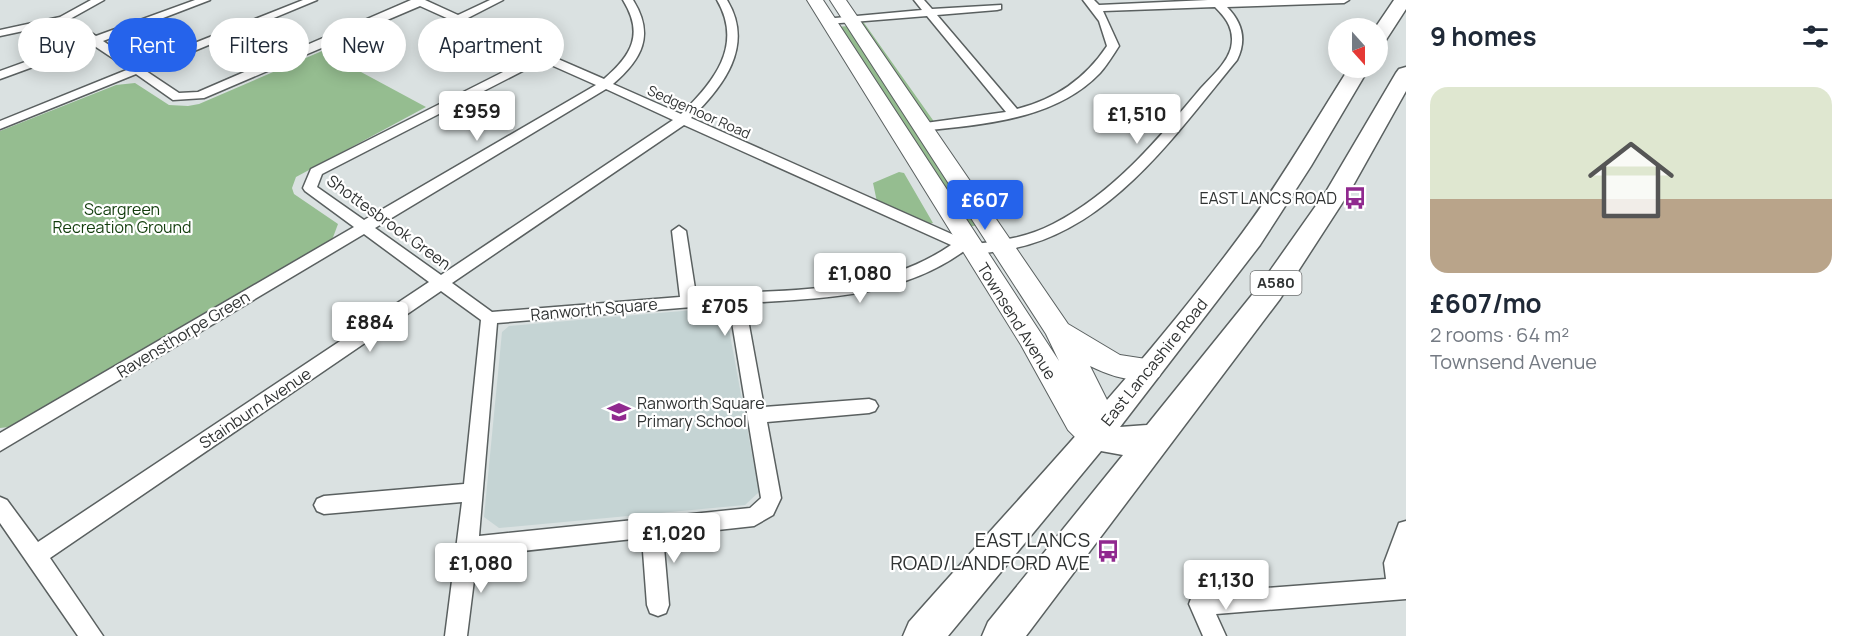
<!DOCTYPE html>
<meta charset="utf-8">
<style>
:root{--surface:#fff;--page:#f2f2f3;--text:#1f2937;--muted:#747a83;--line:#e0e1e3;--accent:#2563eb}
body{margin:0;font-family:Manrope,sans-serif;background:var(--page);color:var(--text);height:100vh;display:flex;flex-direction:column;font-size:22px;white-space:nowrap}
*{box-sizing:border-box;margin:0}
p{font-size:20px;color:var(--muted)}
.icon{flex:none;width:33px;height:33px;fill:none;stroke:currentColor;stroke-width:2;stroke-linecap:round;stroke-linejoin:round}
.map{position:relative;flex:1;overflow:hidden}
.drawer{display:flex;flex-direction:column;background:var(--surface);width:450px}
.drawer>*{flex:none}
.banner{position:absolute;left:18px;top:18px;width:570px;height:54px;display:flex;gap:12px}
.needle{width:39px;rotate:159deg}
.controls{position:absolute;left:1328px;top:18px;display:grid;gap:12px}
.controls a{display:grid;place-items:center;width:60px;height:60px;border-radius:50%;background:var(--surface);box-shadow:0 3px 15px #0003;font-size:30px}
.price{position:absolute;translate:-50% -51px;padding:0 14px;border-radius:6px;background:#fff;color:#222;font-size:20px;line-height:39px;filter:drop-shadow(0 2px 3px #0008)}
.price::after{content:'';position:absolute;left:50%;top:36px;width:18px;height:14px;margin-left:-9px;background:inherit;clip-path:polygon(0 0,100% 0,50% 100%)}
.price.selected{background:var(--accent);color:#fff}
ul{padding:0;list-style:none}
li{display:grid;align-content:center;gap:12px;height:318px;padding:0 24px}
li+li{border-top:2px solid var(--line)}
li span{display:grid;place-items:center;height:186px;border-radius:18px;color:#555}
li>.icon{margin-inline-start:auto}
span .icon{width:108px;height:108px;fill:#fffc;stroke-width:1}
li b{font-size:26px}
h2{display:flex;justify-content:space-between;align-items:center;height:72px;padding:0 24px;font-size:26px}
.tag{padding:0 21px;border-radius:27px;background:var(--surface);box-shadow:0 3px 15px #0003;font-size:21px;line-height:54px}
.tag.selected{background:var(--accent);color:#fff}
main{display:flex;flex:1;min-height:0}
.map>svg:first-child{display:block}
.built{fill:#c5d4d4}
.green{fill:#95bd90}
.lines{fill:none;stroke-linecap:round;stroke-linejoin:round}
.minor-casing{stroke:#5a6060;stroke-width:3}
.primary-casing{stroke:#5a6060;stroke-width:2}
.trunk-casing{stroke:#5a6060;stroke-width:3}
.minor{fill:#fff;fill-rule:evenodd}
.primary{fill:#fff;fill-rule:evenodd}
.trunk{fill:#fff;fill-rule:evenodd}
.labels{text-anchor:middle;stroke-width:4.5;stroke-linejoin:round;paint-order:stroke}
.far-street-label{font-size:14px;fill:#303333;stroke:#fff}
.shield{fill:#fff;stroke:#6e7070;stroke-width:1.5}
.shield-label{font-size:15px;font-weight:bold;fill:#303333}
.poi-label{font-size:16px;fill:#303333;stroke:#fff;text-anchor:end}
.park-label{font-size:16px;fill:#123d0c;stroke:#fff}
.street-label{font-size:16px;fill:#303333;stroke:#fff}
.near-poi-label{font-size:20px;fill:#303333;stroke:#fff;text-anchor:end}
</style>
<main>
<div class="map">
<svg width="1406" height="636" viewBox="0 0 1406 636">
<rect width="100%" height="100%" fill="#dae1e1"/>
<!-- built -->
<path class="built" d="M 717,308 L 726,313 L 759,492 L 745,505 L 499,528 L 484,517 L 502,332 L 509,326 Z"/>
<!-- green -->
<path class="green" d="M 862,20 L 935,123 L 928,122 L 860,21 Z
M 848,26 L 980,225 L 966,227 L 837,27 Z
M 322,51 L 426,107 L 296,177 L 292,188 L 294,194 L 338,224 L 332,240 L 9,427 L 0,428 L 0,131 L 116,85 L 135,83 L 169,105 L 188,106 L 199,104 Z
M 899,172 L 904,173 L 933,223 L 927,224 L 877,202 L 873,183 Z"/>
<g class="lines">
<!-- minor casing -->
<g class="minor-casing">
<path id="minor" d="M 91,0 L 104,0 L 70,19 L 96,36 L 195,0 L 210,0 L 103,41 L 139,65 L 303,0 L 317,0 L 146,71 L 179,93 L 198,92 L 411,0 L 425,0 L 458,15 L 490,0 L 503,0 L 466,19 L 604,79 C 632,55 644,34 623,0 L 633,0 C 655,35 642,59 613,84 L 681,114 C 713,83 744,46 717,0 L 727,0 C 755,46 723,87 691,118 L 974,244 C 1002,241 1028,237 1053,224 C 1114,193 1158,139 1201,88 C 1212,76 1227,63 1231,48 C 1235,30 1227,19 1215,7 L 1103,11 L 1119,46 C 1113,55 1107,65 1100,73 C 1055,120 984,124 923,131 L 917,127 L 918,124 L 1006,112 L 927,16 L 828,24 L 824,23 L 824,19 L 922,10 L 914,0 L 924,0 L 932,9 L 1001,5 L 1001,9 L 997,10 L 937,15 L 1017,109 C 1056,99 1085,79 1107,46 L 1099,21 L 1083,0 L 1094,0 L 1099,5 L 1208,0 L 1349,0 L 1344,3 L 1227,7 C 1242,22 1247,40 1237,60 C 1175,135 1107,235 1004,250 C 991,252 976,256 964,251 C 899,298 822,298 745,303 L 764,407 L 869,399 L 875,401 L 878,406 L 875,411 L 869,413 L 767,422 L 781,498 L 773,515 L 754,526 L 663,536 L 669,605 L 666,613 L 658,616 L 650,613 L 647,605 L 642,538 L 477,556 L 467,636 L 445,636 L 462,502 L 324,514 L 317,511 L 314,505 L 317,499 L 324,496 L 464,484 L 481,320 L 441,291 L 50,558 L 103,636 L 78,636 L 0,523 L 0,497 L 7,500 L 38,542 L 429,282 L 364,234 L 0,451 L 0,433 L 354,227 L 305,191 L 303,188 L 311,169 L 533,57 L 420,6 L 204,98 L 173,100 L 136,74 L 0,129 L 0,121 L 129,69 L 93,45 L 0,79 L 0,71 L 86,40 L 61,23 L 0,36 L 0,30 L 60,17 ZM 542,61 L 596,85 L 364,220 L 317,187 L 322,174 ZM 606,89 L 673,120 L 441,275 L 375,228 ZM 684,125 L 951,245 C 877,296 782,289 696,295 L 686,231 L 679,226 L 672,231 L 680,297 L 492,312 L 452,283 ZM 729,304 L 761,498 L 750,508 L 479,536 L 497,323 Z
M 1406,521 L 1406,599 L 1216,614 L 1226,636 L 1203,636 L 1189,604 L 1192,596 L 1200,593 L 1386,579 L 1384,563 L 1399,523 Z"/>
</g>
<!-- primary casing -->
<g class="primary-casing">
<path id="primary" d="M 807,0 L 823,0 L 1059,361 L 1046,334 L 830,0 L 846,0 L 1068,324 L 1120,355 L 1159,361 L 1163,369 L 1159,377 C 1136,384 1112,377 1090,366 L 1119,424 L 1115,433 L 1109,435 L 1105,445 L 1094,449 L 1083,445 L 1068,430 L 1021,345 Z"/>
</g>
<!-- trunk casing -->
<g class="trunk-casing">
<path id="trunk" d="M 1394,0 L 1406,0 L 1406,9 L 1384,43 L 1377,45 L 1377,28 L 1375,28 Z
M 1406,67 L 1406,91 L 1350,191 L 1280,299 L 1026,636 L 982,636 L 988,622 L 1123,455 L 1101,451 L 948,636 L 903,636 L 909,622 C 1022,494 1142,369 1243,232 C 1282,179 1314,123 1349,68 L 1369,68 L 1311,166 L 1260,245 L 1120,427 L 1147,425 L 1260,285 L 1327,190 L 1396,73 L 1399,69 Z"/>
</g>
<!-- minor -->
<use href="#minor" class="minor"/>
<!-- primary -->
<use href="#primary" class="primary"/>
<!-- trunk -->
<use href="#trunk" class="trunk"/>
</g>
<!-- icons -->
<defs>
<g id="bus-bare" transform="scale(1.8)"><path d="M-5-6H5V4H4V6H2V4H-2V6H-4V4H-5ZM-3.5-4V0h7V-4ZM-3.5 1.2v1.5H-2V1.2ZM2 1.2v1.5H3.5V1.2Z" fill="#90298f" stroke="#fff" stroke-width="2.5" paint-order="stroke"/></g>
<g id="school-bare" transform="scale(1.8)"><path d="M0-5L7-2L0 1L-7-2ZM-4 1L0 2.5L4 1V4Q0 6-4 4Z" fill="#90298f" stroke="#fff" stroke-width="2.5" paint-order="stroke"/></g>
</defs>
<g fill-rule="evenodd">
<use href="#bus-bare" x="1355" y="198"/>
<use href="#school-bare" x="619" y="412"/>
<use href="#bus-bare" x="1108" y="551"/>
</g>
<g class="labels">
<!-- far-street labels -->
<g class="far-street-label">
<text transform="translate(699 112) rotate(24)" y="5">Sedgemoor Road</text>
</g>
<!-- shield labels -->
<rect class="shield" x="1250.5" y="271" width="51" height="24" rx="4.5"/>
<g class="shield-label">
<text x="1276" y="288">A580</text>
</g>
<!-- poi labels -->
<g class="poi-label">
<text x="1337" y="204">EAST LANCS ROAD</text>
<text x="637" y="409" text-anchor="start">Ranworth Square<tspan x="637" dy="18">Primary School</tspan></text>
</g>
<!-- park labels -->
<g class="park-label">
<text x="122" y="215">Scargreen<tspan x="122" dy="18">Recreation Ground</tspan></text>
</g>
<!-- street labels -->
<g class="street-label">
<text transform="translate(389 222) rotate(36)" y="6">Shottesbrook Green</text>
<text transform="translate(594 309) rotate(-5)" y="6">Ranworth Square</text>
<text transform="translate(1017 321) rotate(58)" y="6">Townsend Avenue</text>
<text transform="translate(183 334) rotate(-31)" y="6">Ravensthorpe Green</text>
<text transform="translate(1154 362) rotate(-51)" y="6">East Lancashire Road</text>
<text transform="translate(255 408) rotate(-34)" y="6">Stainburn Avenue</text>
</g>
<!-- near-poi labels -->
<g class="near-poi-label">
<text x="1090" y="547">EAST LANCS<tspan x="1090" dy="23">ROAD/LANDFORD AVE</tspan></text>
</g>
</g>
</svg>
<div class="controls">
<a><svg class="needle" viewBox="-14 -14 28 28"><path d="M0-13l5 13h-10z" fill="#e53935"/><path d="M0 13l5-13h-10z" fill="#747a83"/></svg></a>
</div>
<b class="price" style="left:477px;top:142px">£959</b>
<b class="price" style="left:1137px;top:145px">£1,510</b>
<b class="price selected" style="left:985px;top:231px">£607</b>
<b class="price" style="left:860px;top:304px">£1,080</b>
<b class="price" style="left:725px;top:337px">£705</b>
<b class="price" style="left:370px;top:353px">£884</b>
<b class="price" style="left:674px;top:564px">£1,020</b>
<b class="price" style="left:481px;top:594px">£1,080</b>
<b class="price" style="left:1226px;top:611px">£1,130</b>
<div class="banner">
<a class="tag">Buy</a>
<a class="tag selected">Rent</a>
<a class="tag">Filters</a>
<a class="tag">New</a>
<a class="tag">Apartment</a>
</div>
</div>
<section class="drawer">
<h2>9 homes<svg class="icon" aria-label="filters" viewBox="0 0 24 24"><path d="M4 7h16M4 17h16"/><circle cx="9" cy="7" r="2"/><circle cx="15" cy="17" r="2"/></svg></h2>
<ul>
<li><span style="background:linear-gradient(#dfe7d0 60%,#b9a48a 0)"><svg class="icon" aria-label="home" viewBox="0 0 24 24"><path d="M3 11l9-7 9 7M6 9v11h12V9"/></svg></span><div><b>£607/mo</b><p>2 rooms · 64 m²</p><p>Townsend Avenue</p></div></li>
</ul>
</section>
</main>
